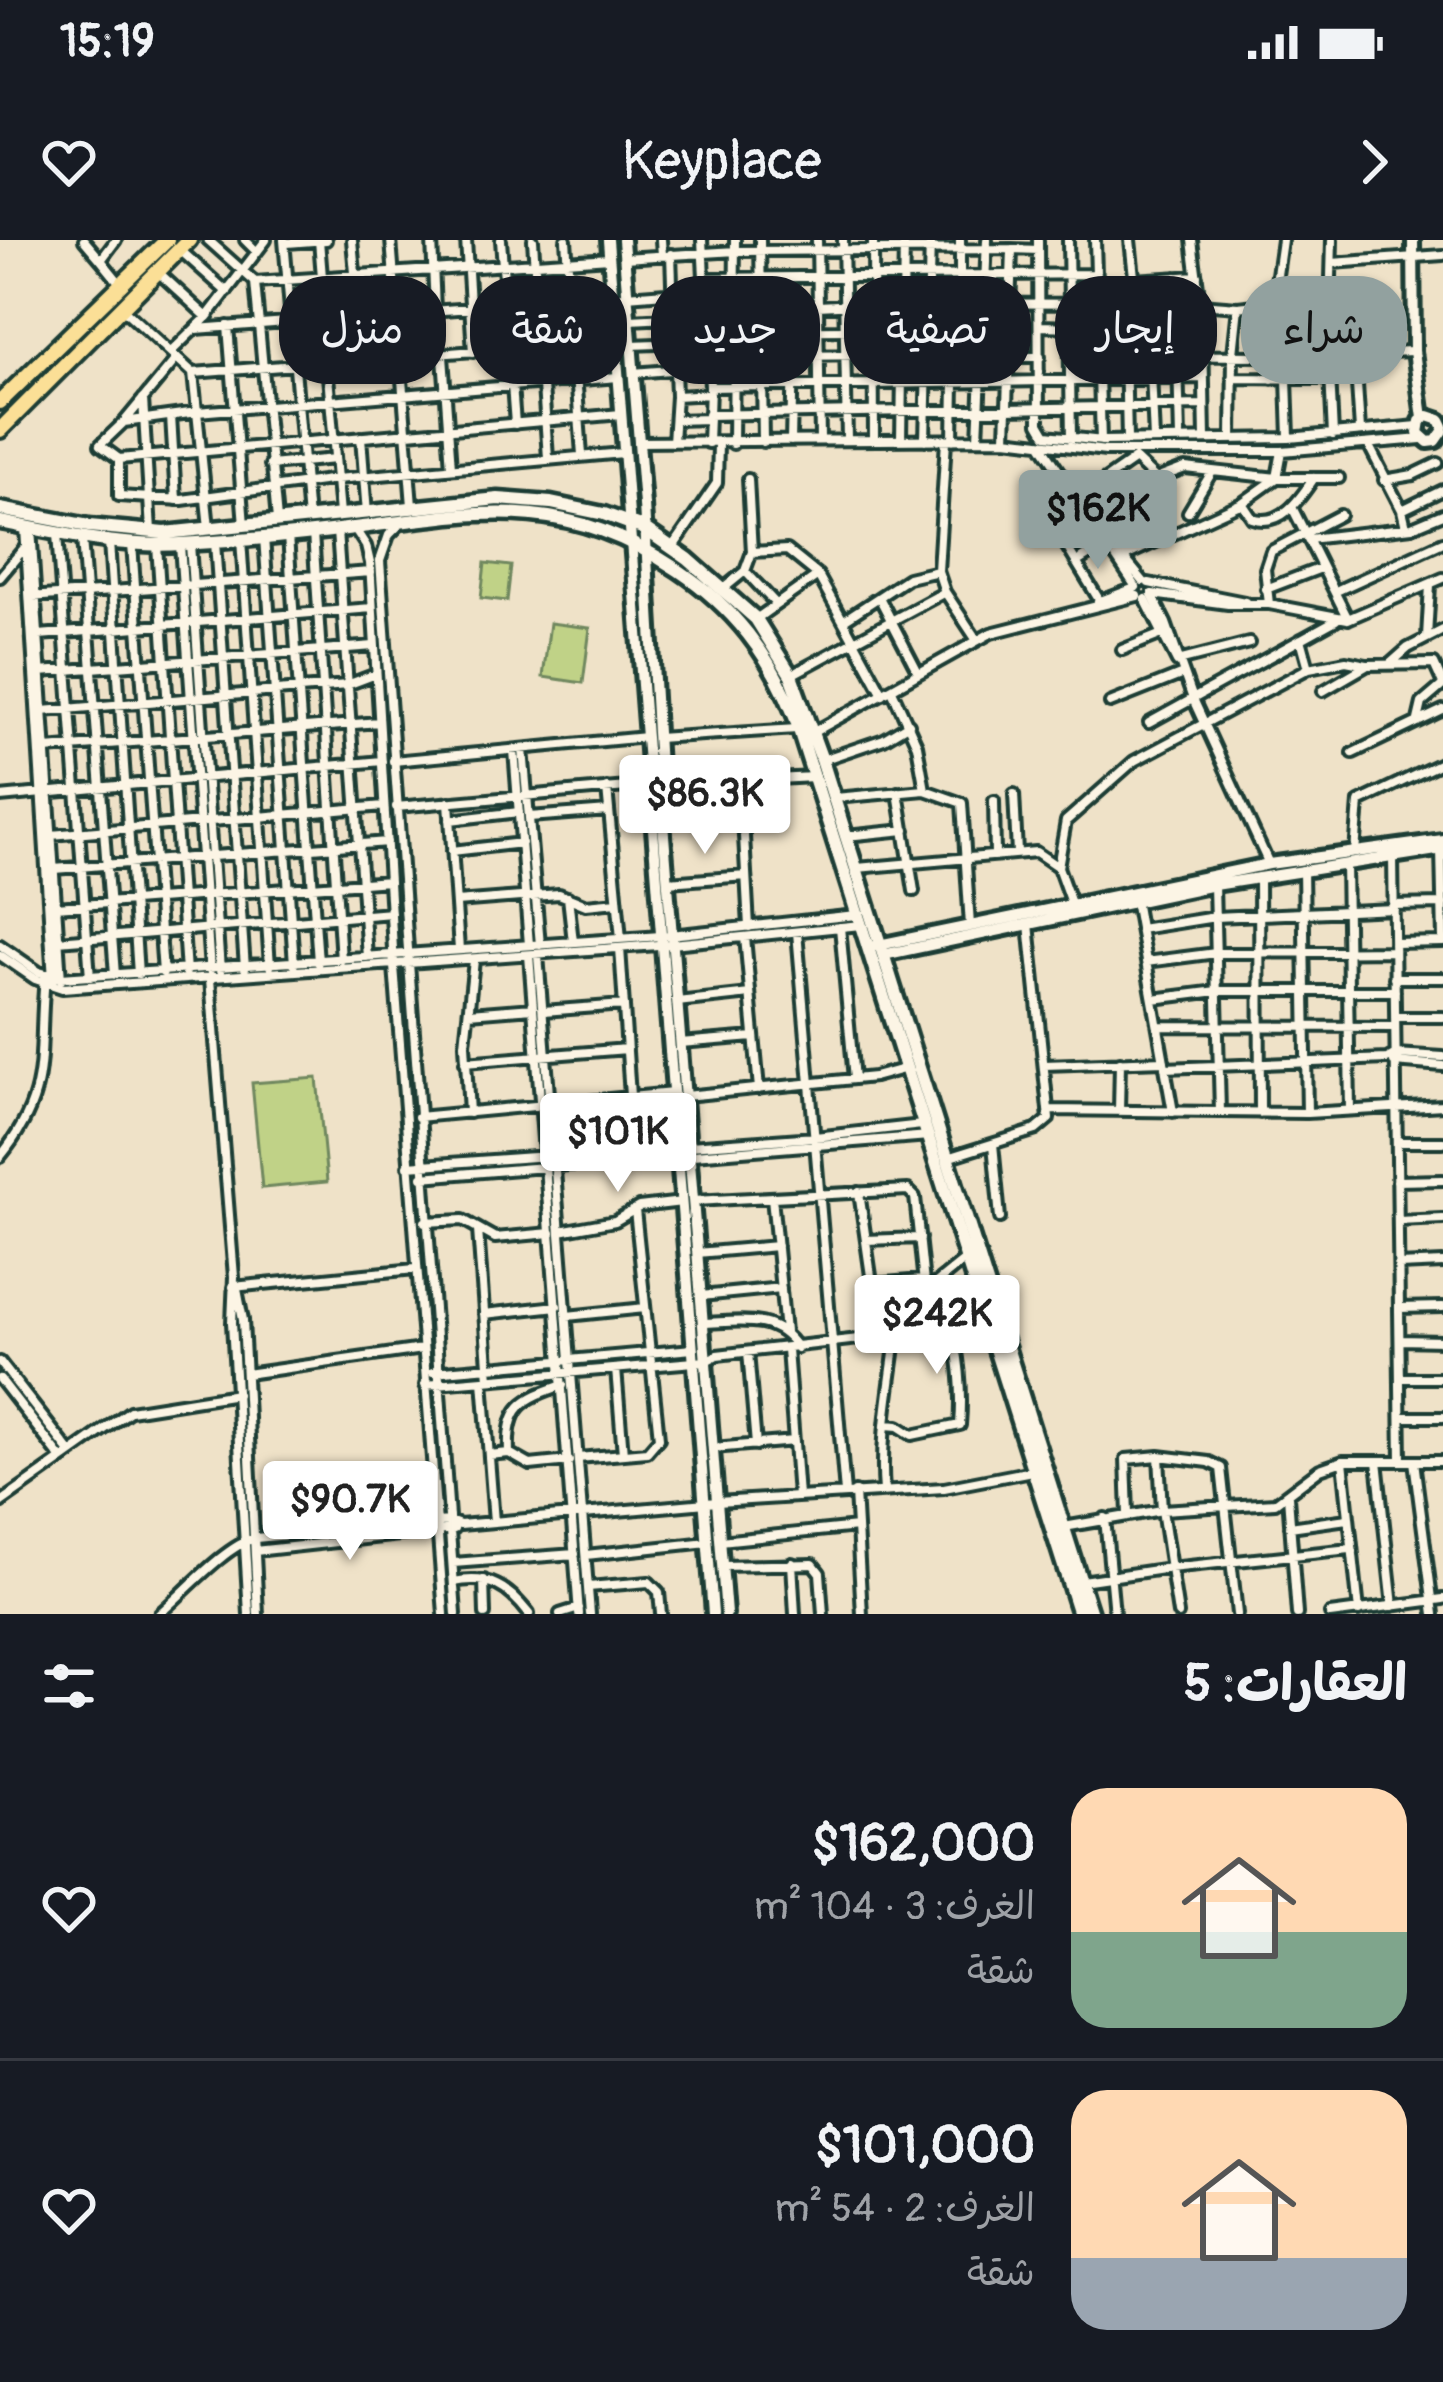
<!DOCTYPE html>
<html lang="ar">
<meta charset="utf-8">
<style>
:root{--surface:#171b24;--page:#242831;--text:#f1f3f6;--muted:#9ea1a6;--line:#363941;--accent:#92a19f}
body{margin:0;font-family:Pangolin,"Playpen Sans Arabic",sans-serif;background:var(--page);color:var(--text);direction:rtl;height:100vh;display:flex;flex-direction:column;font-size:45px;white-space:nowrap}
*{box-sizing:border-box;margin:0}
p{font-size:39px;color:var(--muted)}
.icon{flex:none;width:66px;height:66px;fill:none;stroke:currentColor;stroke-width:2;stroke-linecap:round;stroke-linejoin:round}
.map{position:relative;height:1374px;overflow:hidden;direction:ltr}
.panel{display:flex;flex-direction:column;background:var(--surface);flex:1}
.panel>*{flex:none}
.hud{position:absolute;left:36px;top:36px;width:1371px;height:108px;direction:rtl;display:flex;gap:24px}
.price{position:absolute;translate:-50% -102px;padding:0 27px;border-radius:12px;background:#fff;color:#222;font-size:39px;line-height:78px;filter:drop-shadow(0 3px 6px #0008)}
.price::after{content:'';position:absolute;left:50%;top:72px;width:36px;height:27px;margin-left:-18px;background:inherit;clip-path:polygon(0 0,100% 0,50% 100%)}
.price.on{background:var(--accent);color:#111}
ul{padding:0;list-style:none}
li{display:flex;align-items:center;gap:36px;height:300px;padding:0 36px}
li+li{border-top:3px solid var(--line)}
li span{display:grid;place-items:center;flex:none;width:336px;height:240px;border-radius:36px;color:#555}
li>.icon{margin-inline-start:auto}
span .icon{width:144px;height:144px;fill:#fffc;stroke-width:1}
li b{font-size:51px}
h2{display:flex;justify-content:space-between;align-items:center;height:144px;padding:0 36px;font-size:51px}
.tag{padding:0 42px;border-radius:48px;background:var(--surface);box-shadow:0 3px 9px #0004;font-size:42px;line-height:108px}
.tag.on{background:var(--accent);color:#111}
.status{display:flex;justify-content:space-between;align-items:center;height:84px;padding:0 60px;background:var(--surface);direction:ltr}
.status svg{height:33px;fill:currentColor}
header{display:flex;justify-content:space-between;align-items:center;height:156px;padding:0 36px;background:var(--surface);font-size:54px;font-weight:600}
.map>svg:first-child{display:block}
.green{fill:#c0d287;stroke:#70885e;stroke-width:3}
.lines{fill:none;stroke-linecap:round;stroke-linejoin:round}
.minor-casing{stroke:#1f3d34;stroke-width:16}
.tertiary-casing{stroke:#1f3d34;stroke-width:20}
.secondary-casing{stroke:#1f3d34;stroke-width:21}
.primary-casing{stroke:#1f3d34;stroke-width:22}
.minor{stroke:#fcf5e5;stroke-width:8}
.tertiary{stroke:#fcf5e5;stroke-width:10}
.secondary{stroke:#fcf5e5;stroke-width:12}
.primary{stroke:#fbdf96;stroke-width:14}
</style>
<div class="status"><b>15:19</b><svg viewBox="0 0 49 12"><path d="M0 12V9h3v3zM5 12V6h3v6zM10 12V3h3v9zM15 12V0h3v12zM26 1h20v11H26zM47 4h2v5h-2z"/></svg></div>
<header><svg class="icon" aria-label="forward" viewBox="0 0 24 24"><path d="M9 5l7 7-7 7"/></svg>Keyplace<svg class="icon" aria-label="heart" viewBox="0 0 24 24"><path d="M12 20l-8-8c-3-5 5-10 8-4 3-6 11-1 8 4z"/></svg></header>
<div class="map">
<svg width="1443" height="1374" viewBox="0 0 1443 1374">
<rect width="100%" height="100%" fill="#efe2c8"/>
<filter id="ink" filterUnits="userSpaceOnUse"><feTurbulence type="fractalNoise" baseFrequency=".00833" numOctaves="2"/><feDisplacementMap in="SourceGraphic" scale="24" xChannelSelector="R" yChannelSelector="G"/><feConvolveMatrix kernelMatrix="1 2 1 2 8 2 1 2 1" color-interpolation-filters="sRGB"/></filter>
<g filter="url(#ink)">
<!-- green -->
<path class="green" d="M 485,323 L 511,326 L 507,361 L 481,358 Z
M 550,383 L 590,388 L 583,443 L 543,437 Z
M 731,545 L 735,578 L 679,581 L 675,549 Z
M 317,838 L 327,942 L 262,948 L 252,843 Z"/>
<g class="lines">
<!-- minor casing -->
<g class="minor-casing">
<path id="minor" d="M 84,0 L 101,20
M 116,0 L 101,20 L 122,46
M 208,0 L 255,42 L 610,18
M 245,0 L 257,12
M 284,0 L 308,279
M 319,0 L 322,37
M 352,0 L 363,120
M 391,0 L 412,266
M 432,0 L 435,70
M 466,0 L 473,112
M 501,0 L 515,184
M 533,0 L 548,218
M 566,0 L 582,215
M 661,0 L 662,15
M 702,0 L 710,147 L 708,203
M 760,0 L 763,202
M 817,0 L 820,200
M 843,0 L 847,199
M 873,0 L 874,199
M 960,0 L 960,88
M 1038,0 L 1039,183 L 1046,195 L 1103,201 L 1289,198 L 1418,186
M 1068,0 L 1071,199
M 1095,0 L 1101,201
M 1130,0 L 1137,64
M 1332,0 L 1329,113 L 1333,195
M 287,3 L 326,0
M 179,9 L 227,52
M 1012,9 L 1038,10
M 671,14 L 676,156 L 673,202
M 624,18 L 736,11 L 1012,9 L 1006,199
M 1332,23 L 1443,15
M 157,31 L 207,77
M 1176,37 L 1180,199
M 704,38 L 1097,34
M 787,39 L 790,116
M 1134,40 L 1197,36
M 255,42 L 277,280
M 1368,52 L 1368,113
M 1124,64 L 1127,200
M 1148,64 L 1154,200
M 706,66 L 761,64
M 122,68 L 193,133 L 209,288
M 761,69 L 875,63 L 1200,64 L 1192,0
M 323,78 L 340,274
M 630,80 L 706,76
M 228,86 L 244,285
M 1041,86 L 1072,87
M 196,89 L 705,50
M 706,91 L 984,89
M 1072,91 L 1124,91
M 1149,91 L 1203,91 L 1205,199
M 1203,91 L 1200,64 L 1238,67
M 631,105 L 707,102
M 172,111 L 207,77 L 266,0
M 1355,114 L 1360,190
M 903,115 L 928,115
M 1072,115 L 1273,116 L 1414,111
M 443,116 L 451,228
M 708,117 L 876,115
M 1007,117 L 1040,117
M 193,133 L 616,100
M 633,133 L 708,127
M 618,137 L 197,172 L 124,182 L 100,205 L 119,219 L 621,174
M 1232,138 L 1330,139
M 1272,139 L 1273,63 L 1282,0
M 1287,139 L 1289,197
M 710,147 L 1202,138
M 676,156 L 710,154
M 143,159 L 151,291
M 708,175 L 1203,165
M 171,176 L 176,260
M 675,180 L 708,179
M 124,182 L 177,118
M 361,197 L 367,274
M 1232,198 L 1233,114 L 1238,67 L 1273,63 L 1330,65
M 978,199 L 987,0
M 901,200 L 904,0
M 925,200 L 930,0
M 946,200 L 938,331 L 945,352 L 976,399
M 953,200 L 954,142
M 791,201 L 793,116
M 639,202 L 1006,199 L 1106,211 L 1282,211 L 1421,199
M 733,204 L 735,0
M 1041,204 L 1136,347
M 1368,204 L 1402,270 L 1406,287
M 119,219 L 119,256 L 182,260 L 337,239 L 623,213
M 1136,220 L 1156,239
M 270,225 L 335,219
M 1384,240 L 1413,235 L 1438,223
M 1079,258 L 1135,219
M 1242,263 L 1252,278 C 1281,288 1300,259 1314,238
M 1087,269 L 1056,289 L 1101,363
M 1293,269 L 1348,379
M 1402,270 L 1443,250
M 1188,272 L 1212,232
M 1094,279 L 1156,239 L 1185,228 L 1277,238 L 1339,238
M 402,282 L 389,295 L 380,321 L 456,1374
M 25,288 L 53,740
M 31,288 L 61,740
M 355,289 L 366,306 L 370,323 L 394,726 L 444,1374
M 337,291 L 367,717
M 313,293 L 341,720
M 57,294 L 90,737
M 288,296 L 318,722
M 1106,296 L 1143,341
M 264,297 L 294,724
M 82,298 L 115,735
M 241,299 L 270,726
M 1309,299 L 1412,287 L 1443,274
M 109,302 L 138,734
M 215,302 L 245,728
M 132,304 L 163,733
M 190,304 L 220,730
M 157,305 L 186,732
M 180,305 L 210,730
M 673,307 L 717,243 L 718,204
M 752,312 L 787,310 L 818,335 L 883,454
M 1123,317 L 1242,263 L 1277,238 L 1282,211
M 1077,322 L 1106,304
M 745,331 L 776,364
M 0,337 L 26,306
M 1149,343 L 1245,362
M 723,349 L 745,331 L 752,312 L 748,239
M 1266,349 L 1321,328
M 1336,351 L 1443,302
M 1152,354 L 1228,364 L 1269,364 L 1348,379 L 1443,338
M 1152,355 L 1166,383 L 1193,459 L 1269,624
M 30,357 L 371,332
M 880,359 L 918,432
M 1145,359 L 1177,422
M 1098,362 L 1135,348
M 1269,364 L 1265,329 L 1271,311 L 1340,275
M 756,379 L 818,335
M 844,380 L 908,338 L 938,331
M 39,395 L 372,368
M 1427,397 L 1430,345
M 1301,399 L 1309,428
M 1122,410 L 1162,394
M 1178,421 L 1249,403
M 1391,423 L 1408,408 L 1443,390
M 40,432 L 374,406
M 791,435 L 945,352
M 892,450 L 917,505 L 925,550
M 1323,451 L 1366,426
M 1110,463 L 1183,434
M 43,471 L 347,445 L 376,434
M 1418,480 L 1422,463 L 1443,445
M 1149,483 L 1336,380
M 812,493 L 991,393 L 1137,356
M 657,498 L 797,489
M 46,509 L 379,482
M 523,509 L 540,705
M 514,510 L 529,705
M 1353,513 L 1443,470
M 822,520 L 884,499 L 909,484
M 393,521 L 646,497
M 741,541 L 749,687
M 660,545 L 814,537
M 607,548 L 621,699
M 898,552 L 914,651
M 1014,554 L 1017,613
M 0,557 L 382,521
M 835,558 L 925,550 L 962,563 L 970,686
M 994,561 L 995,616
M 449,562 L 459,710
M 396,567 L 650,545
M 529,577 L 609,571
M 450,580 L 519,572
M 51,595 L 384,566
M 846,596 L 905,590
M 1441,609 L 1443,700
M 452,611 L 522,603
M 1355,613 L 1359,562 L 1443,522
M 1393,617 L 1401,1221
M 1346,624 L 1350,870
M 857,628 L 1036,612 L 1058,627
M 54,629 L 387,602
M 1303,630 L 1307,873
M 1259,637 L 1260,873
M 668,642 L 746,636
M 1214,645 L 1220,872
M 568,657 L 573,702
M 1135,660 L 1173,872
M 456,662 L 559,654 L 586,665 L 617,662
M 1393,665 L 1443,664
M 1072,666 L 1058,627 L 1066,581 L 1134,521 L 1309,428 L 1346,421 L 1367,425 L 1434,424 L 1443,444
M 56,667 L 389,641
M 840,687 L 854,839
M 1140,689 L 1215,677 L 1394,669
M 797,692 L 845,1253
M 745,697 L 759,849
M 58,701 L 391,673
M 1394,703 L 1443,702
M 0,705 L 39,732 L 61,738 L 661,696 L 856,675
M 620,708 L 630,856
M 0,715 L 35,739 L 62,748 L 672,704 L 861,685
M 529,715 L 579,1374
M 538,715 L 590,1374
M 1146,722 L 1216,713 L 1394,711
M 1394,738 L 1443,738
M 210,739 L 234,1037 L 232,1083 L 249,1374
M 1153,759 L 1217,751 L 1395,751
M 677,762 L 750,754
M 543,771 L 624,765
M 469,773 L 533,768
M 1395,777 L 1443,777
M 1158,786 L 1395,787
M 680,803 L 754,797
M 465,822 L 627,809
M 1394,822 L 1443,826
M 1044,825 L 1164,821
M 1165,828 L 1387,819 L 1396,814 L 1443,817
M 685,856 L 874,837 L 907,828
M 1048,870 L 1307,873 L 1443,865
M 1119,871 L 1120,822
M 469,873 L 465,804 L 474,720
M 418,877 L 673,853
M 1397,902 L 1443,902
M 993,904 L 1000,978
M 0,917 C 53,852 37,815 45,738
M 947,918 L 1036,890 L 1049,879 L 1029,684
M 408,926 L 815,897 L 922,885
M 422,937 L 929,896
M 1397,941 L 1443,940
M 859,952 L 879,1092
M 772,957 L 785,1092
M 693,961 L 908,950 L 915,957 L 925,1053
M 1398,981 L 1443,979
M 425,982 L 463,980 L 495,998 L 551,993
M 478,990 L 489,1139
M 560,991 L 615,981 L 639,967 L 682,962
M 866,1000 L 920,998
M 697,1013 L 777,1006
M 1399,1025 L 1443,1023
M 236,1044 L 243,1080 L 258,1374
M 872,1044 L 923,1040
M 233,1047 L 415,1029
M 701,1056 L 781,1048
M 1399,1068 L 1443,1067
M 484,1074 L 557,1066
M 567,1076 L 645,1068
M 703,1083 C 738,1082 775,1073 797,1108
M 1400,1100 L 1443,1101
M 787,1109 L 798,1256
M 748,1112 L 756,1205
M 0,1122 L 70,1212
M 616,1129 L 623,1214
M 433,1132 L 693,1109
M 246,1134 L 422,1109
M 1400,1138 L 1443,1138
M 0,1139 L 61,1218
M 483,1140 L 494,1282
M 425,1145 L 706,1121 L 717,1115 L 868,1098 L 967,1018
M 1401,1177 L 1443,1177
M 886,1185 L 898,1186 L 912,1195 L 960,1185 C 964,1138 955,1088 939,1044
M 713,1208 L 794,1201
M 509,1213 C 507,1166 522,1159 563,1145
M 489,1215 L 509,1213 L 530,1225 L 569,1221
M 1159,1216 L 1209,1222 L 1221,1228 L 1237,1374
M 578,1218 L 647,1212 L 659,1198 L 635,970
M 1343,1221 L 1359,1371
M 1377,1221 L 1393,1366
M 1414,1221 L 1434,1374
M 884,1251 C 879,1193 893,1136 898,1078
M 855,1252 L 862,1374
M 1288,1256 L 1297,1374
M 0,1263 L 130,1171 L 237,1154
M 1128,1275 L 1126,1219 L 1159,1216 L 1162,1270 L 1178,1374
M 1105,1278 L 1114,1374
M 1064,1287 L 1162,1270 L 1275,1263 L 1320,1229 L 1343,1221 L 1443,1221
M 1290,1287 L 1347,1279
M 720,1301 L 857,1287
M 255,1311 L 454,1289
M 586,1315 L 708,1302
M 453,1323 L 575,1314
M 792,1323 L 795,1374
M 722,1326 L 813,1324 L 820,1333 L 823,1374
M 484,1340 L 485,1374
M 1082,1341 L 1170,1328 L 1350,1309
M 454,1342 C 490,1335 508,1347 529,1374
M 588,1347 L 649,1342 L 659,1352 L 661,1374
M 159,1374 C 184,1353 225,1306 255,1298 L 449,1281 L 460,1285 L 717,1262 L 944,1248 L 1032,1231
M 560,1374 L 579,1368
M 1330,1374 L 1443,1359"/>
</g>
<!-- tertiary casing -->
<g class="tertiary-casing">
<path id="tertiary" d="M 608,0 L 713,1374
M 623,0 L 644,265 L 660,545 L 726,1374
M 1413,0 L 1414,111 L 1423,178
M 1443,186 L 1440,180 L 1428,176 L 1420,181 L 1418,193 L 1428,202 L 1436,201 L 1443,191
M 874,706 L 1269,624 L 1443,600
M 883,715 L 1214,645 L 1443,609"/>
</g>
<!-- secondary casing -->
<g class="secondary-casing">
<path id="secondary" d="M 0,269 L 89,286 L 165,293 L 498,259 L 551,263 L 604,274 L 645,289 L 688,319 L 756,379 L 791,435 L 822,520 L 1091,1374
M 0,282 C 60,293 119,308 181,304 C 241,301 302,295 362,287 C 487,270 567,256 678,330 C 733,367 770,414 795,477 L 1079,1374"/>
</g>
<!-- primary casing -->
<g class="primary-casing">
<path id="primary" d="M 0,162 L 167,0
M 0,190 L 189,0"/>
</g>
<!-- minor -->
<use href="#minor" class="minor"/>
<!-- tertiary -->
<use href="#tertiary" class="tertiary"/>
<!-- secondary -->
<use href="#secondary" class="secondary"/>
<!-- primary -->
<use href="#primary" class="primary"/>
</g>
</g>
</svg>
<b class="price on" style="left:1098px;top:332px">$162K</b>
<b class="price" style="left:705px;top:617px">$86.3K</b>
<b class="price" style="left:618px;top:955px">$101K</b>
<b class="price" style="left:937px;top:1137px">$242K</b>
<b class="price" style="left:350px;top:1323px">$90.7K</b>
<div class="hud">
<a class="tag on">شراء</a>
<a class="tag">إيجار</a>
<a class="tag">تصفية</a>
<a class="tag">جديد</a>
<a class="tag">شقة</a>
<a class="tag">منزل</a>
</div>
</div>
<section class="panel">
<h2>العقارات: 5<svg class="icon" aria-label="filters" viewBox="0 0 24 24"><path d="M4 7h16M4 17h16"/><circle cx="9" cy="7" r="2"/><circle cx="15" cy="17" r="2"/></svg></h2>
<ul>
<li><span style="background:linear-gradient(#ffd9b3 60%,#7fa58c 0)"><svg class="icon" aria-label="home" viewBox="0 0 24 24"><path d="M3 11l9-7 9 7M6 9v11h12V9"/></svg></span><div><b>$162,000</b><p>الغرف: 3 · 104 m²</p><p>شقة</p></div><svg class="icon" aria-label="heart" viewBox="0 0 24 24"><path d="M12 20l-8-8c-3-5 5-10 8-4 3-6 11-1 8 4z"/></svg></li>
<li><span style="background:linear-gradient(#ffd9b3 70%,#9aa5b1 0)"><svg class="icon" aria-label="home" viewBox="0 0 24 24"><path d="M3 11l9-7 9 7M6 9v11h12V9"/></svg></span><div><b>$101,000</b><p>الغرف: 2 · 54 m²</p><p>شقة</p></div><svg class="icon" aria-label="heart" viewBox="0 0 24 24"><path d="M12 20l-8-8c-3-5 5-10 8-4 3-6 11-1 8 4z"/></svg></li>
</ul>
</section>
